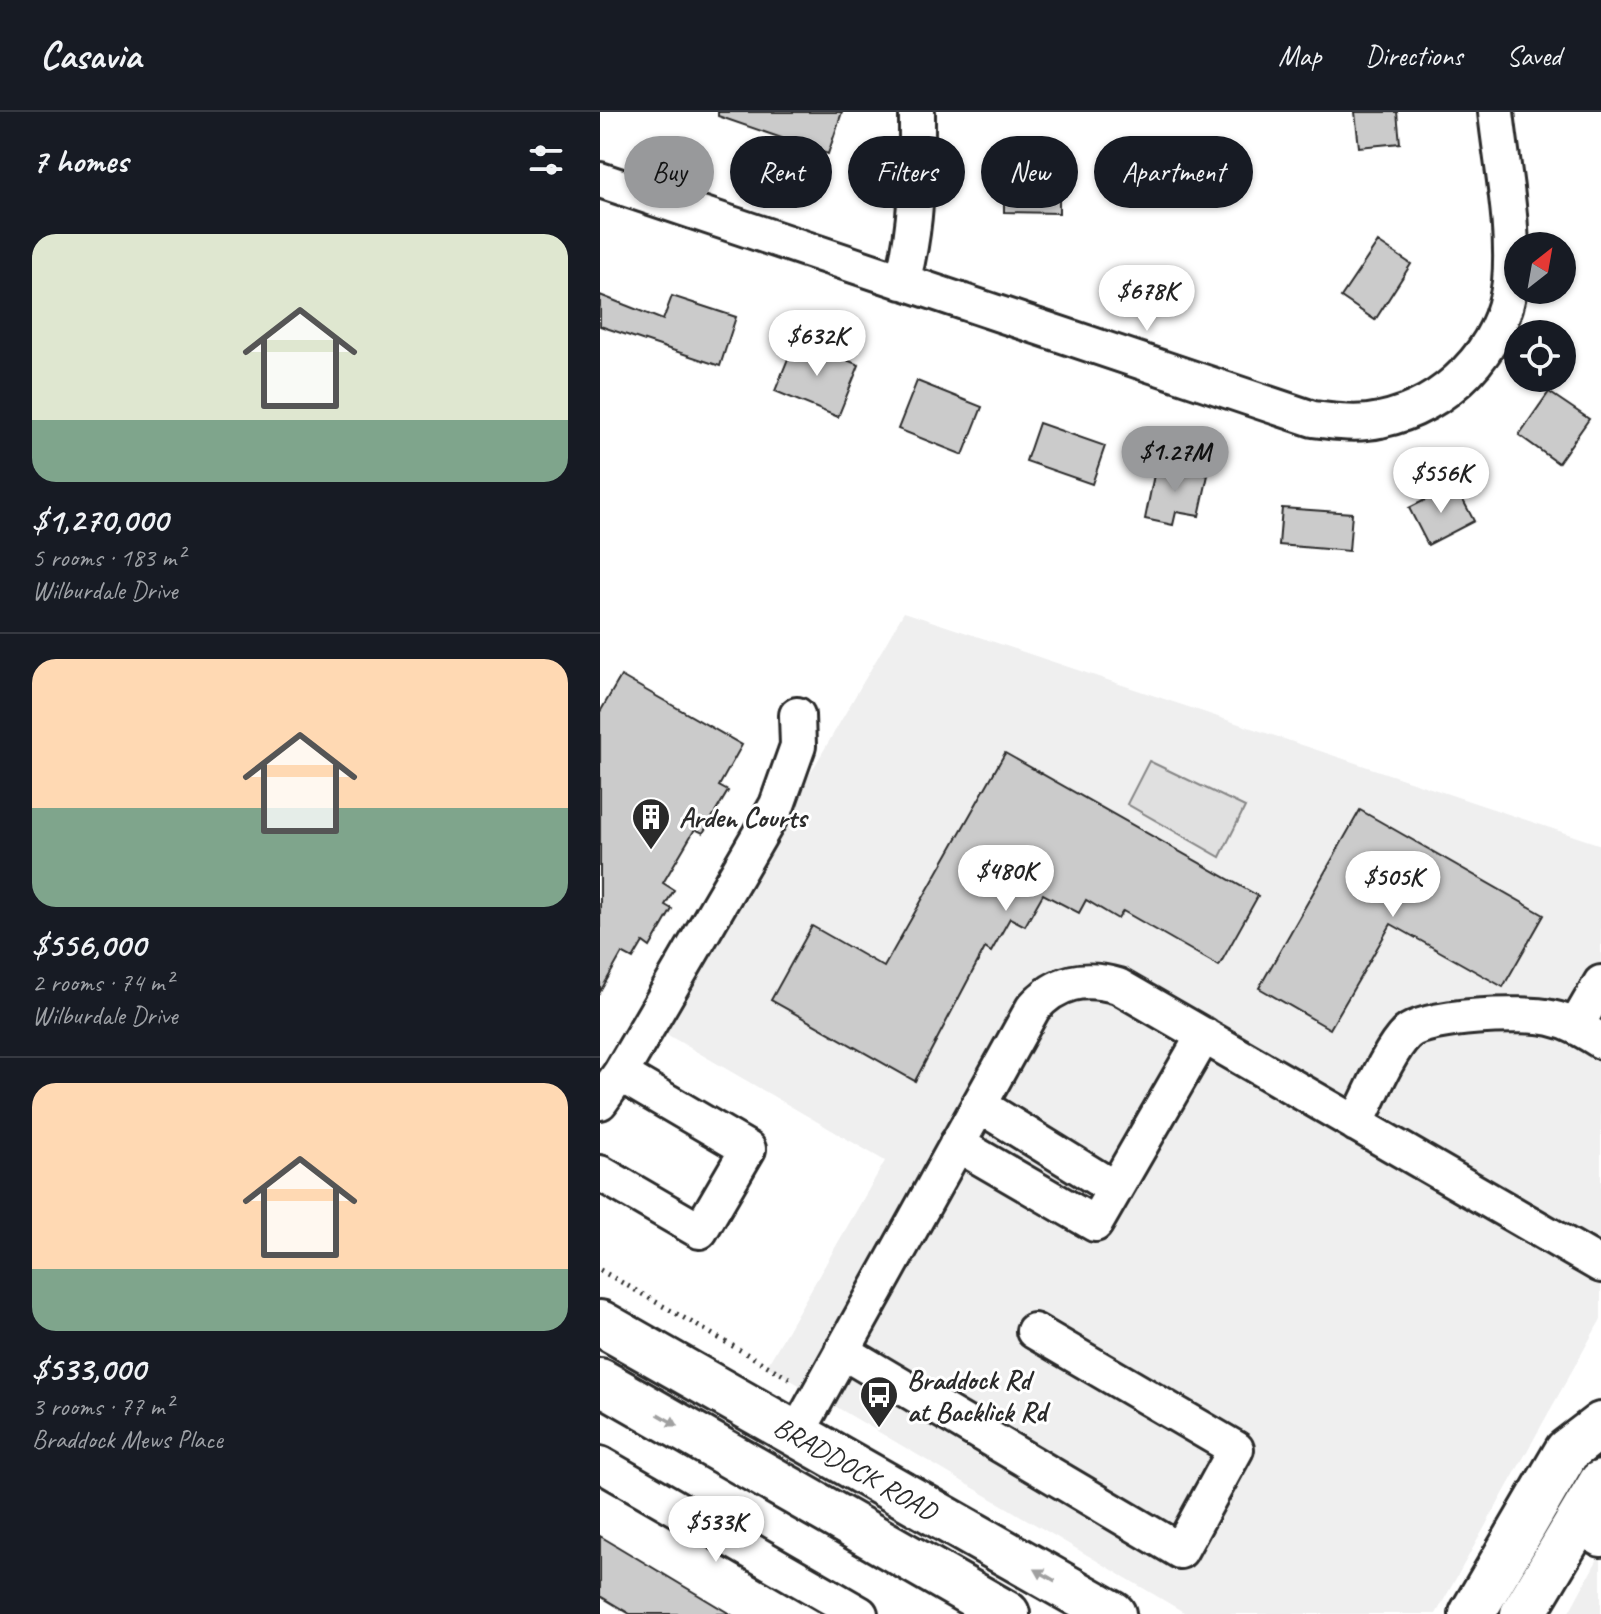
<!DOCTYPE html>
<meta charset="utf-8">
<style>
:root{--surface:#171b24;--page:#20242c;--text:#f1f3f6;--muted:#9ea1a6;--line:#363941;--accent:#98999b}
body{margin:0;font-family:Caveat,sans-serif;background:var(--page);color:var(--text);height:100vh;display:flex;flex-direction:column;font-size:30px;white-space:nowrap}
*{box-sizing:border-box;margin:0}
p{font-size:26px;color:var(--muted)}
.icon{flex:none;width:44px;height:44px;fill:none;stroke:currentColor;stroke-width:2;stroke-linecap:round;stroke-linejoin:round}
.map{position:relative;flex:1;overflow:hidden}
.panel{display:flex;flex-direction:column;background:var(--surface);width:600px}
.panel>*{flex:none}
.top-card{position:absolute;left:24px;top:24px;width:760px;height:72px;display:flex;gap:16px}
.needle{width:52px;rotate:31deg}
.buttons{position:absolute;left:904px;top:120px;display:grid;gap:16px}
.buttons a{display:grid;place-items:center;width:72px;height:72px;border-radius:50%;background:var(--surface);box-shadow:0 2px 6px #0004;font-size:40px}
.price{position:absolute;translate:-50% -68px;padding:0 18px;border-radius:28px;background:#fff;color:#222;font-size:26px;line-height:52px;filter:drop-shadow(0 2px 4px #0008)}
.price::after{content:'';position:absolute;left:50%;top:48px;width:24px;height:18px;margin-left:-12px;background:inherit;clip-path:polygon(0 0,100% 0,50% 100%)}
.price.on{background:var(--accent);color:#111}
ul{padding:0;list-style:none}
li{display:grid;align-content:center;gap:16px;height:424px;padding:0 32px}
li+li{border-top:2px solid var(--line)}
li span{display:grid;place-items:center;height:248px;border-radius:24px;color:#555}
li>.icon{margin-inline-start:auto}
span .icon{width:144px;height:144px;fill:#fffc;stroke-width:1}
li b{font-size:34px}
h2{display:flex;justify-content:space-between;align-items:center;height:96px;padding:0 32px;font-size:34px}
.tag{padding:0 28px;border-radius:36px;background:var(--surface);box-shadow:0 2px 6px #0004;font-size:28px;line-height:72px}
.tag.on{background:var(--accent);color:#111}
header{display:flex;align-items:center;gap:48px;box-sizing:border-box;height:112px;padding:0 40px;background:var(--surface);border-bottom:2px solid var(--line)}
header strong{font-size:38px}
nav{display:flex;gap:44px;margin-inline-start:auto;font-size:28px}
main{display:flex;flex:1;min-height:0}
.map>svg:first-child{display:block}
.built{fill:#efefef}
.green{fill:#e0e0e0;stroke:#868686;stroke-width:2}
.building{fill:#cbcbcb;stroke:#2b2b2b;stroke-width:2}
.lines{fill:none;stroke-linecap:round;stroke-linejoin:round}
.minor-casing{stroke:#2b2b2b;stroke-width:40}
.major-casing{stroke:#2b2b2b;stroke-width:50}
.path{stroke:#2b2b2b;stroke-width:5;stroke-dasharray:2 6;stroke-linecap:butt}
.minor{stroke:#fff;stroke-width:34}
.major{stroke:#fff;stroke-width:44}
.oneway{fill:#a0a0a0}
.labels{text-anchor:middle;stroke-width:6;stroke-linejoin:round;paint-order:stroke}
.poi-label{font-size:28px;font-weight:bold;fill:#2b2b2b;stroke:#fff;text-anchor:start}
.street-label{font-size:28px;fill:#2b2b2b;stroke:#fff}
</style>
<header>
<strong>Casavia</strong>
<nav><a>Map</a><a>Directions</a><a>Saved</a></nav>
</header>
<main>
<section class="panel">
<h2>7 homes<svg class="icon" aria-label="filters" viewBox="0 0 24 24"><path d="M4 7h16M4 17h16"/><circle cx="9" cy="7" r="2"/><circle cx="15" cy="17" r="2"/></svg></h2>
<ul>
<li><span style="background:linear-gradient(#dfe7d0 75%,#7fa58c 0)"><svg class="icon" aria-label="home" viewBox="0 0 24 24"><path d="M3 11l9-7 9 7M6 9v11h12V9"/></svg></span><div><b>$1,270,000</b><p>5 rooms · 183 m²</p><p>Wilburdale Drive</p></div></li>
<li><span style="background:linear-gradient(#ffd9b3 60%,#7fa58c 0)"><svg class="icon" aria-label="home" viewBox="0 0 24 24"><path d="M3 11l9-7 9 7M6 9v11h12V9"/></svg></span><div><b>$556,000</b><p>2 rooms · 74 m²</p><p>Wilburdale Drive</p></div></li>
<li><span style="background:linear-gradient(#ffd9b3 75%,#7fa58c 0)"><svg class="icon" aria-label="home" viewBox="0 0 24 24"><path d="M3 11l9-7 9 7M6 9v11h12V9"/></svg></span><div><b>$533,000</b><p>3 rooms · 77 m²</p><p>Braddock Mews Place</p></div></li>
</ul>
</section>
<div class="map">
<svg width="1001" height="1502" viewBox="0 0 1001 1502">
<rect width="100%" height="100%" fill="#fff"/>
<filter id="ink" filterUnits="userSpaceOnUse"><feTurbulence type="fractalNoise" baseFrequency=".0125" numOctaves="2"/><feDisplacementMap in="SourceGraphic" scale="16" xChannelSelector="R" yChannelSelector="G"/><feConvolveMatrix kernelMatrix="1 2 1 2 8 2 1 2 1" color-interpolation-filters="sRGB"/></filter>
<g filter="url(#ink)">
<!-- built -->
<path class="built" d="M 304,500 L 1001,733 L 1001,1207 L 836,1502 L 587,1502 L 167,1254 L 285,1049 L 61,919 Z
M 1001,1441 L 1001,1502 L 968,1502 Z"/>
<!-- green -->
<path class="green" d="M 549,649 L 645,695 L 620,745 L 527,692 Z"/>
<!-- building -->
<path class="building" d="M 118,0 L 242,0 L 228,42 L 118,4 Z
M 755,0 L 797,0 L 800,31 L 759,35 Z
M 404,50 L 459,50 L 459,101 L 404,100 Z
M 778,130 L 811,152 L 775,208 L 741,185 Z
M 0,183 L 63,208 L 72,184 L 136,205 L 120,254 L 0,214 Z
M 196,227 L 259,253 L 238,305 L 175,279 Z
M 317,269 L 382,295 L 363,343 L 298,317 Z
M 949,280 L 989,307 L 958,351 L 919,323 Z
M 439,311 L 505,334 L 492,372 L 426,349 Z
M 556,353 L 608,363 L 599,404 L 576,400 L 573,413 L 545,407 Z
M 855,373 L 874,409 L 828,433 L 809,396 Z
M 682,396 L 752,401 L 749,439 L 679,433 Z
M 21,564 L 142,633 L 119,674 L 128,679 L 103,721 L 95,717 L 63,771 L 74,778 L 65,793 L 72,797 L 50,835 L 43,830 L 33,847 L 22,841 L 0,880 L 0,600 Z
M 405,641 L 658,784 L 619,854 L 523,799 L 518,807 L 486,788 L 479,801 L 443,782 L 425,814 L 410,806 L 391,840 L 385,836 L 315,969 L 171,888 L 212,814 L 284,855 Z
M 760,698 L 944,803 L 903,875 L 791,812 L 730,917 L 659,876 Z
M 0,1424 L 130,1502 L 30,1502 L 0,1484 Z"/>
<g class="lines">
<!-- minor casing -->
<g class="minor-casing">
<path id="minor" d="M 0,68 L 713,307 C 736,310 758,313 780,308 C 845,295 903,238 910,170 C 915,115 902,56 896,0
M 302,170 C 318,113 317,58 317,0
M 976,914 L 1001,871
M 0,990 L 20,962 L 177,693 L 198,634 L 197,603
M 379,993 L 515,1077
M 756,1012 C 769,987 788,939 807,921 C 828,903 925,900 951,906 C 970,910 985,919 1001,929
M 357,1032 L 495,1112 L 604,923
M 0,1061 L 100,1119 L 148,1037 L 20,962
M 242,1239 L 580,1439 L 636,1337 L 434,1219
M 196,1323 L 433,896 C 457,869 484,864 518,874 L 1001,1153
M 0,1352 L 260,1502
M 975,1412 L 1001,1427"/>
</g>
<!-- major casing -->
<g class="major-casing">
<g id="major">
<path id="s1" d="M 0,1211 L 513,1502"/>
<path d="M 0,1269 L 407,1502"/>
<path d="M 872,1502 L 967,1339 L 1001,1313"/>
<path d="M 923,1502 L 1001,1371"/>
</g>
</g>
<!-- path -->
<path class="path" d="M 0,1158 L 194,1269"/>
<!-- minor -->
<use href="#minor" class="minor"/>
<!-- major -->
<use href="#major" class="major"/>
</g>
<!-- one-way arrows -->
<defs><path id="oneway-solid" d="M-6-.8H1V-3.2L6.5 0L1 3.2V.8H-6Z" transform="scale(2)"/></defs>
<g class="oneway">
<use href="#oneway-solid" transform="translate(68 1308) rotate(30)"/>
<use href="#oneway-solid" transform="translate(445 1463) rotate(-150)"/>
</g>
</g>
<!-- icons -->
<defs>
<g id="building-pin" transform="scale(2)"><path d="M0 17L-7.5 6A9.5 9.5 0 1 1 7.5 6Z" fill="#2b2b2b" stroke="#fff"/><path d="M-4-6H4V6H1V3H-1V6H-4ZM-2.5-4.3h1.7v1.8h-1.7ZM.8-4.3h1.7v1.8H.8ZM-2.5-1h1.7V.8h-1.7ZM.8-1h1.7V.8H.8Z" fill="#fff"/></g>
<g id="bus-pin" transform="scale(2)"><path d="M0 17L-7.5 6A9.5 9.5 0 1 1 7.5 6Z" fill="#2b2b2b" stroke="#fff"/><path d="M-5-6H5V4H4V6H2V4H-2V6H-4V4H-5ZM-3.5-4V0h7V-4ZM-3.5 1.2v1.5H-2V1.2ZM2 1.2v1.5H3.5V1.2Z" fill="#fff"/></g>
</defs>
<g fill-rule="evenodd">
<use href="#building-pin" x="51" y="705"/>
<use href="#bus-pin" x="279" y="1283"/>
</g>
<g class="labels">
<!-- poi labels -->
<g class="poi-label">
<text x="79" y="715">Arden Courts</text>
<text x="307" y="1277">Braddock Rd<tspan x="307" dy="32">at Backlick Rd</tspan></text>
</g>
<!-- street labels -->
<g class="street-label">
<text dy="10" stroke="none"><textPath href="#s1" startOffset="294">BRADDOCK ROAD</textPath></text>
</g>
</g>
</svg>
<div class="buttons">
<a><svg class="needle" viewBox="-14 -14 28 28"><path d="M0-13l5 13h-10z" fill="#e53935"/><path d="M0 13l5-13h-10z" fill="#9ea1a6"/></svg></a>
<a><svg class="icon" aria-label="locate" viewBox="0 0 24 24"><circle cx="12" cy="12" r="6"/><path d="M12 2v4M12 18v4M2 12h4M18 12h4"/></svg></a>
</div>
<b class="price" style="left:547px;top:221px">$678K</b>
<b class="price" style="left:217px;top:266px">$632K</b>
<b class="price on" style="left:575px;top:382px">$1.27M</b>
<b class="price" style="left:841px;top:403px">$556K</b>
<b class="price" style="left:406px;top:801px">$480K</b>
<b class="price" style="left:793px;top:807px">$505K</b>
<b class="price" style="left:116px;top:1452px">$533K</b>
<div class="top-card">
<a class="tag on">Buy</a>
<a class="tag">Rent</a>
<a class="tag">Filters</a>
<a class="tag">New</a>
<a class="tag">Apartment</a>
</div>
</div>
</main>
